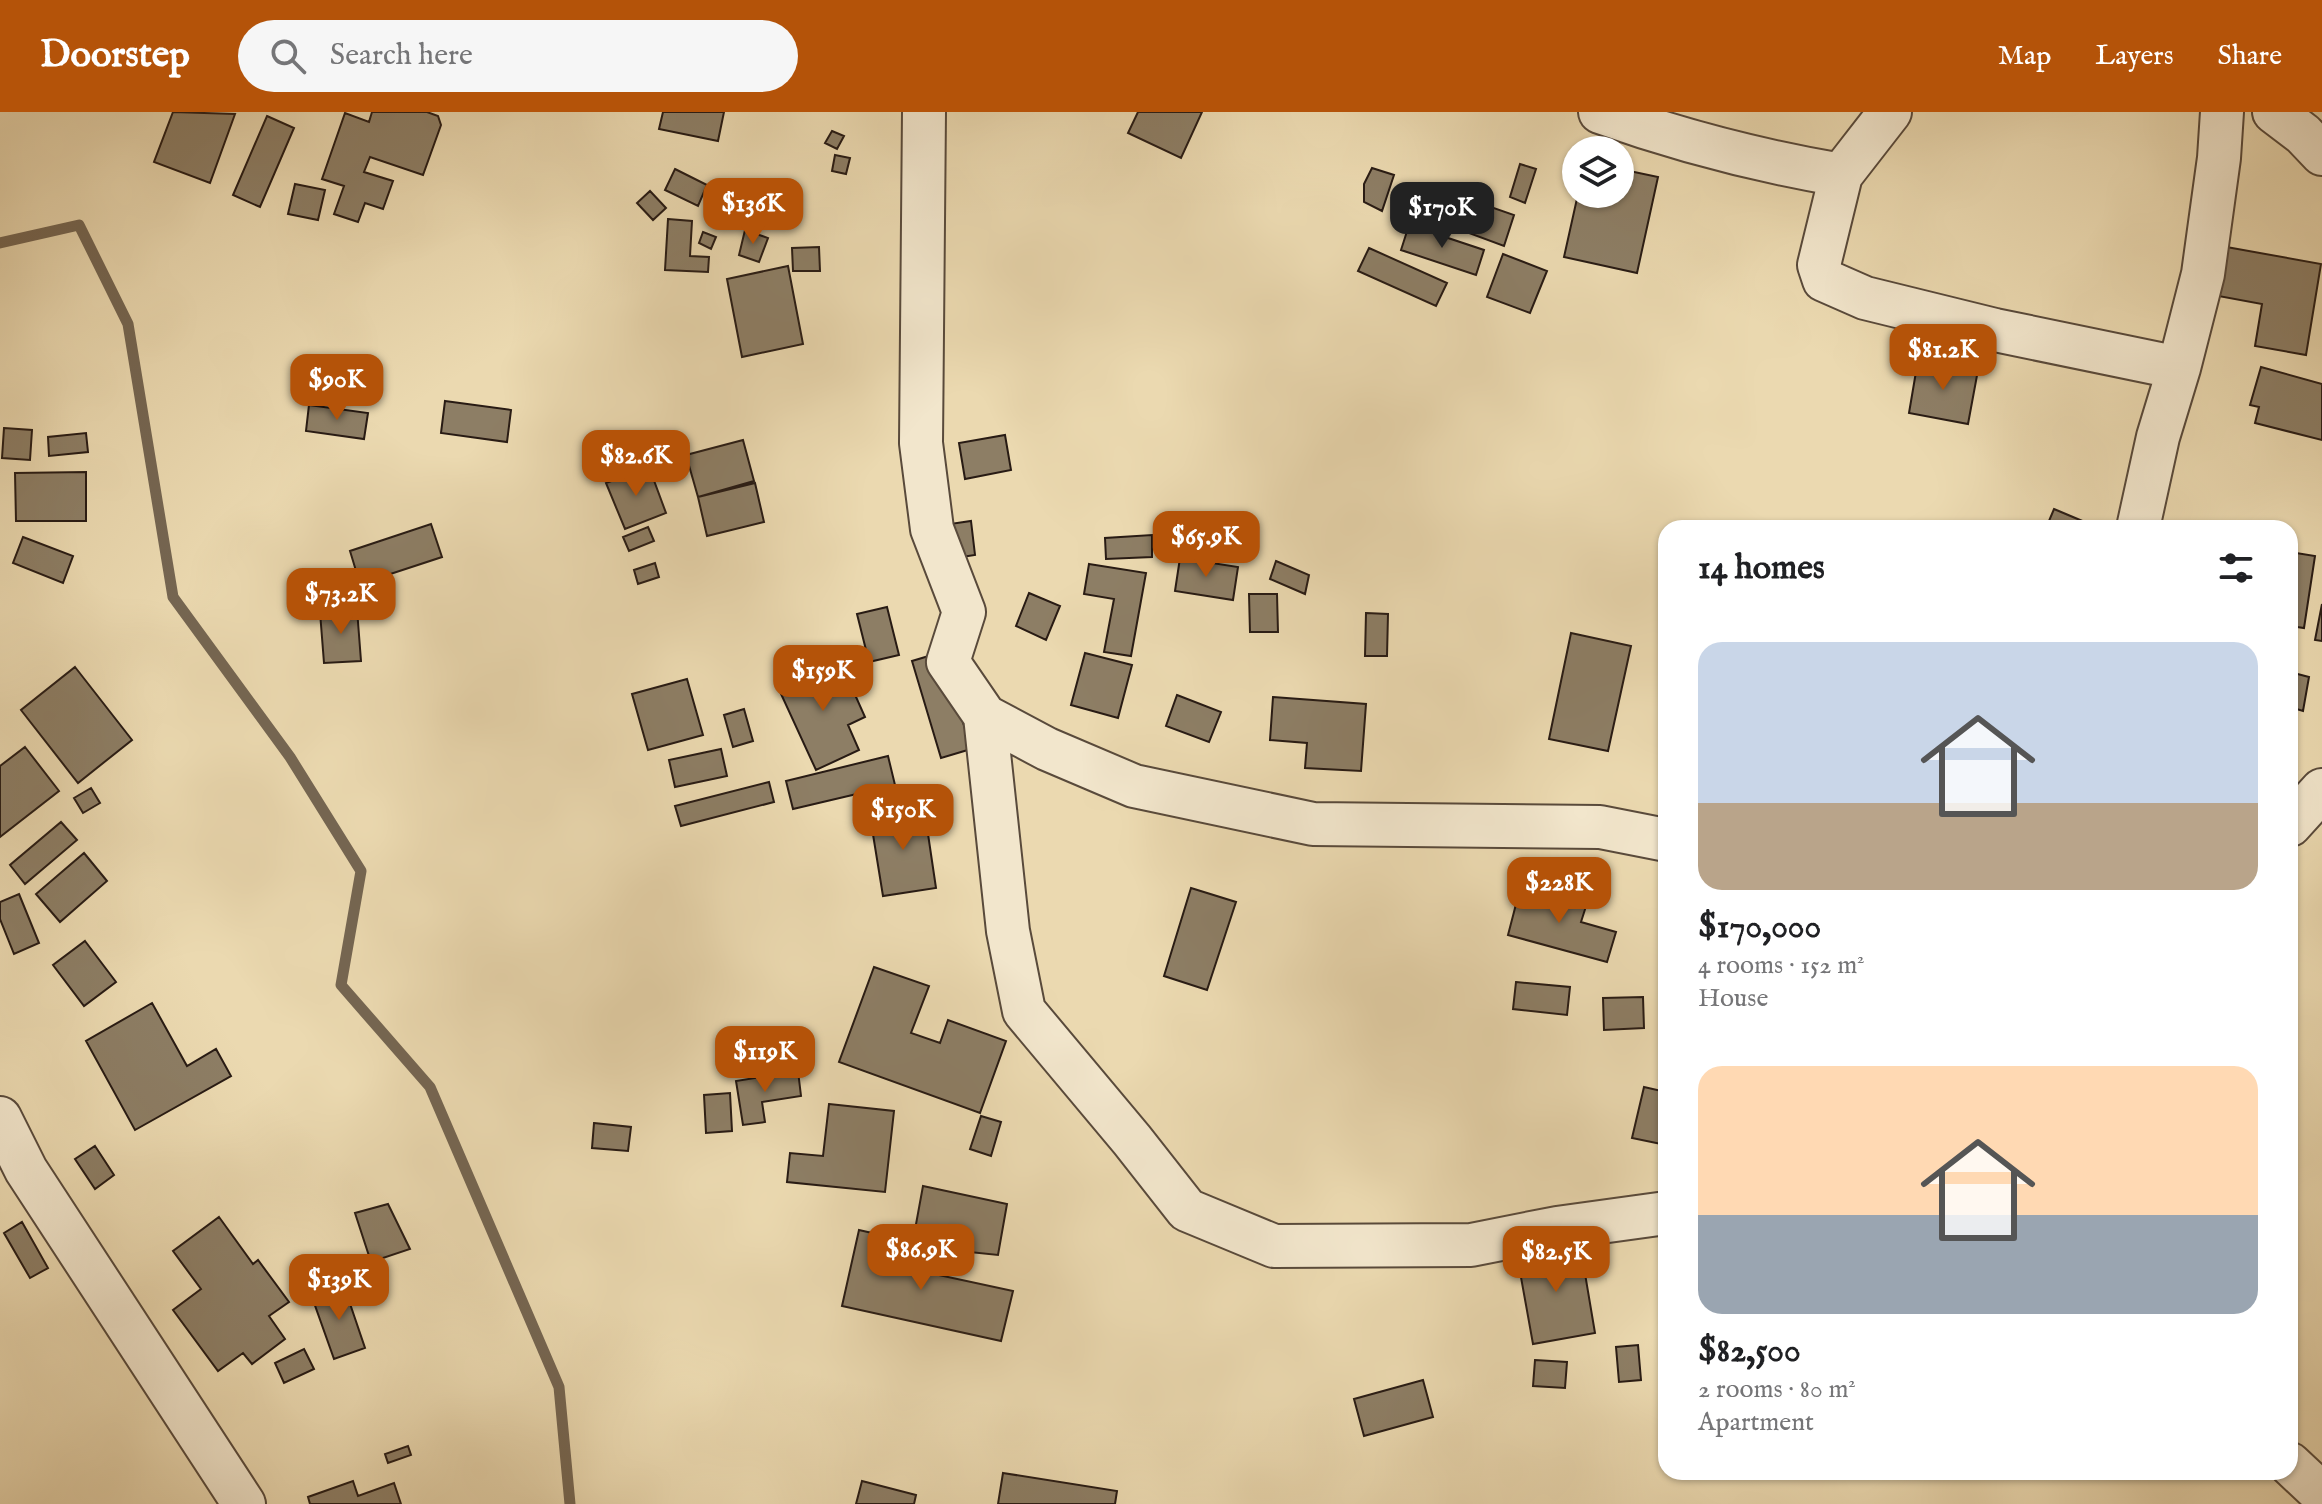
<!DOCTYPE html>
<meta charset="utf-8">
<style>
:root{--surface:#fff;--page:#f6f6f6;--text:#202124;--muted:#757577;--accent:#b45309}
body{margin:0;font-family:"IM FELL English",serif;background:var(--page);color:var(--text);height:100vh;display:flex;flex-direction:column;font-size:30px;white-space:nowrap}
*{box-sizing:border-box;margin:0}
p{font-size:26px;color:var(--muted)}
.icon{flex:none;width:44px;height:44px;fill:none;stroke:currentColor;stroke-width:2;stroke-linecap:round;stroke-linejoin:round}
.map{position:relative;flex:1;overflow:hidden}
.side{position:absolute;left:1658px;top:408px;width:640px;height:960px;display:flex;flex-direction:column;background:var(--surface);border-radius:24px;box-shadow:0 2px 6px #0004}
.side>*{flex:none}
.tools{position:absolute;left:1562px;top:24px;display:grid;gap:16px}
.tools a{display:grid;place-items:center;width:72px;height:72px;border-radius:50%;background:var(--surface);box-shadow:0 2px 6px #0004;font-size:40px}
.price{position:absolute;translate:-50% -68px;padding:0 18px;border-radius:16px;background:var(--accent);color:#fff;font-size:26px;line-height:52px;filter:drop-shadow(0 2px 4px #0008)}
.price::after{content:'';position:absolute;left:50%;top:48px;width:24px;height:18px;margin-left:-12px;background:inherit;clip-path:polygon(0 0,100% 0,50% 100%)}
.price.on{background:#222;color:#fff}
ul{padding:0;list-style:none}
li{display:grid;align-content:center;gap:16px;height:424px;padding:0 40px}
li span{display:grid;place-items:center;height:248px;border-radius:24px;color:#555}
li>.icon{margin-inline-start:auto}
span .icon{width:144px;height:144px;fill:#fffc;stroke-width:1}
li b{font-size:34px}
h2{display:flex;justify-content:space-between;align-items:center;height:96px;padding:0 40px;font-size:34px}
header{display:flex;align-items:center;gap:48px;box-sizing:border-box;height:112px;padding:0 40px;background:var(--accent);color:#fff}
header strong{font-size:38px}
nav{display:flex;gap:44px;margin-inline-start:auto;font-size:28px}
.search{width:560px;height:72px;background:var(--page);display:flex;align-items:center;gap:20px;box-sizing:border-box;padding:0 28px;border-radius:44px;color:var(--muted);font-size:30px}
.map>svg:first-child{display:block}
.lines{fill:none;stroke-linecap:round;stroke-linejoin:round}
.stream{stroke:#756652;stroke-width:11}
.building{fill:#8d7e65;stroke:#281b14;stroke-width:2}
.minor-casing{stroke:#594a3b;stroke-width:46}
.minor{stroke:#f2e6cc;stroke-width:42}
</style>
<header>
<strong>Doorstep</strong>
<div class="search"><svg class="icon" aria-label="search" viewBox="0 0 24 24"><circle cx="10" cy="10" r="6"/><path d="M15 15l6 6"/></svg>Search here</div>
<nav><a>Map</a><a>Layers</a><a>Share</a></nav>
</header>
<div class="map">
<svg width="2322" height="1392" viewBox="0 0 2322 1392">
<rect width="100%" height="100%" fill="#ebd9b0"/>
<filter id="stains"><feTurbulence type="fractalNoise" baseFrequency=".0025" numOctaves="4"/><feColorMatrix values="0 0 0 0 .2 0 0 0 0 .09 0 0 0 0 .02 0 0 0 .5 -.17"/></filter>
<radialGradient id="worn" r=".72"><stop offset=".6" stop-color="#630" stop-opacity="0"/><stop offset="1" stop-color="#630" stop-opacity=".3"/></radialGradient>
<g class="lines">
<!-- stream -->
<path class="stream" d="M 0,131 L 79,113 L 128,212 L 173,485 L 290,645 L 361,759 L 341,873 L 430,975 L 559,1275 L 570,1392"/>
</g>
<!-- building -->
<path class="building" d="M 173,0 L 235,2 L 210,71 L 154,50 Z
M 372,0 L 427,0 L 438,4 L 441,13 L 423,63 L 370,45 L 364,60 L 393,69 L 383,97 L 365,91 L 358,110 L 334,102 L 344,74 L 322,67 L 345,1 L 369,10 Z
M 663,0 L 724,0 L 718,29 L 659,17 Z
M 1138,0 L 1202,0 L 1181,46 L 1128,21 Z
M 267,4 L 294,16 L 260,95 L 233,83 Z
M 832,19 L 844,24 L 837,37 L 825,31 Z
M 835,43 L 850,46 L 846,62 L 832,59 Z
M 1520,52 L 1536,57 L 1525,91 L 1510,85 Z
M 1372,56 L 1394,63 L 1382,99 L 1364,90 L 1364,72 Z
M 675,57 L 707,73 L 698,94 L 665,78 Z
M 1620,57 L 1658,65 L 1637,161 L 1564,145 L 1578,82 L 1620,82 Z
M 295,72 L 325,78 L 318,108 L 288,102 Z
M 650,79 L 666,96 L 653,108 L 637,91 Z
M 1462,85 L 1514,103 L 1504,134 L 1450,114 Z
M 668,107 L 692,109 L 690,144 L 709,145 L 708,160 L 665,158 Z
M 1409,113 L 1484,138 L 1476,163 L 1401,138 Z
M 745,118 L 768,126 L 759,150 L 739,143 Z
M 703,120 L 716,125 L 711,137 L 699,131 Z
M 2221,134 L 2321,152 L 2306,243 L 2255,234 L 2262,192 L 2213,183 Z
M 819,135 L 820,159 L 793,159 L 792,136 Z
M 1369,136 L 1447,171 L 1436,194 L 1358,159 Z
M 1503,142 L 1547,159 L 1530,201 L 1487,185 Z
M 788,154 L 803,232 L 742,245 L 727,167 Z
M 1915,226 L 1967,226 L 1967,241 L 1915,241 Z
M 1918,248 L 1978,258 L 1968,312 L 1909,301 Z
M 2261,255 L 2322,272 L 2322,328 L 2255,311 L 2259,295 L 2250,293 Z
M 445,289 L 511,298 L 507,330 L 441,321 Z
M 309,293 L 368,301 L 364,327 L 306,319 Z
M 4,316 L 32,318 L 30,348 L 2,346 Z
M 86,321 L 88,340 L 49,344 L 48,325 Z
M 1005,323 L 1011,358 L 965,367 L 959,331 Z
M 743,328 L 754,369 L 698,385 L 686,343 Z
M 649,355 L 666,401 L 625,417 L 606,371 Z
M 86,360 L 86,409 L 16,409 L 15,361 Z
M 755,371 L 764,410 L 707,424 L 698,385 Z
M 2054,397 L 2099,416 L 2046,416 Z
M 971,409 L 975,443 L 955,446 L 950,412 Z
M 431,412 L 442,445 L 360,472 L 350,439 Z
M 648,415 L 654,429 L 629,439 L 623,425 Z
M 1152,423 L 1152,445 L 1106,447 L 1105,426 Z
M 23,425 L 73,444 L 63,471 L 13,451 Z
M 2290,440 L 2315,444 L 2304,516 L 2290,514 Z
M 1180,446 L 1238,455 L 1233,488 L 1175,479 Z
M 1276,449 L 1309,463 L 1305,482 L 1270,467 Z
M 655,451 L 659,465 L 638,472 L 634,458 Z
M 1089,452 L 1146,461 L 1131,544 L 1104,540 L 1114,487 L 1084,482 Z
M 1029,481 L 1060,494 L 1046,528 L 1016,514 Z
M 1249,482 L 1277,482 L 1278,520 L 1250,520 Z
M 2322,492 L 2322,529 L 2315,528 Z
M 887,495 L 899,543 L 869,550 L 857,502 Z
M 357,497 L 361,549 L 324,551 L 320,500 Z
M 1366,501 L 1388,502 L 1387,544 L 1365,544 Z
M 1571,521 L 1631,534 L 1608,639 L 1549,627 Z
M 942,540 L 971,637 L 941,646 L 912,549 Z
M 1085,541 L 1132,553 L 1118,606 L 1071,593 Z
M 820,550 L 827,566 L 844,558 L 865,605 L 848,613 L 859,638 L 816,658 L 776,571 Z
M 75,555 L 132,628 L 78,671 L 21,598 Z
M 2290,560 L 2309,565 L 2303,599 L 2290,595 Z
M 687,567 L 703,623 L 648,638 L 632,582 Z
M 1177,583 L 1221,600 L 1209,630 L 1166,614 Z
M 1273,585 L 1366,592 L 1361,659 L 1305,656 L 1307,631 L 1270,628 Z
M 744,597 L 753,629 L 733,635 L 724,603 Z
M 25,635 L 59,679 L 0,725 L 0,654 Z
M 721,637 L 727,664 L 675,675 L 669,648 Z
M 888,644 L 895,673 L 793,697 L 786,669 Z
M 769,670 L 774,690 L 681,714 L 675,694 Z
M 91,676 L 100,691 L 83,701 L 74,686 Z
M 924,695 L 936,776 L 883,784 L 870,704 Z
M 61,710 L 77,728 L 25,772 L 10,753 Z
M 84,741 L 107,769 L 60,810 L 36,782 Z
M 1521,773 L 1587,791 L 1581,810 L 1616,820 L 1607,850 L 1508,823 Z
M 1191,776 L 1236,790 L 1207,878 L 1164,864 Z
M 19,782 L 39,831 L 14,842 L 0,807 L 0,790 Z
M 85,829 L 116,870 L 84,894 L 53,853 Z
M 874,855 L 929,874 L 911,921 L 940,931 L 948,908 L 1006,929 L 980,1001 L 839,950 Z
M 1516,870 L 1570,875 L 1567,903 L 1513,897 Z
M 1643,885 L 1644,916 L 1604,918 L 1603,886 Z
M 152,891 L 187,954 L 216,937 L 231,964 L 135,1018 L 86,929 Z
M 798,959 L 801,984 L 762,990 L 765,1010 L 743,1013 L 736,969 Z
M 2290,971 L 2294,971 L 2296,1010 L 2290,1010 Z
M 1644,975 L 1666,980 L 1666,1033 L 1632,1026 Z
M 730,981 L 732,1019 L 706,1021 L 704,983 Z
M 829,992 L 894,999 L 885,1080 L 787,1070 L 790,1041 L 823,1044 Z
M 981,1004 L 1001,1010 L 991,1044 L 970,1037 Z
M 594,1011 L 631,1015 L 628,1039 L 592,1036 Z
M 95,1034 L 114,1063 L 95,1077 L 75,1047 Z
M 923,1074 L 1007,1092 L 998,1143 L 912,1134 Z
M 388,1092 L 410,1137 L 371,1150 L 355,1101 Z
M 219,1105 L 253,1152 L 258,1148 L 289,1190 L 269,1204 L 285,1227 L 252,1252 L 243,1241 L 218,1259 L 173,1198 L 201,1177 L 173,1139 Z
M 22,1110 L 48,1156 L 30,1166 L 4,1121 Z
M 859,1118 L 903,1128 L 897,1154 L 1013,1179 L 1001,1229 L 842,1194 Z
M 1580,1132 L 1595,1221 L 1533,1232 L 1517,1143 Z
M 344,1174 L 365,1236 L 334,1247 L 312,1185 Z
M 1638,1233 L 1641,1268 L 1619,1270 L 1616,1235 Z
M 304,1237 L 314,1257 L 284,1271 L 275,1251 Z
M 1535,1248 L 1567,1250 L 1565,1276 L 1533,1274 Z
M 1423,1268 L 1433,1305 L 1364,1324 L 1354,1287 Z
M 408,1334 L 411,1343 L 388,1351 L 385,1342 Z
M 1003,1361 L 1117,1379 L 1115,1392 L 998,1392 Z
M 353,1369 L 358,1384 L 394,1371 L 401,1392 L 310,1392 L 308,1385 Z
M 862,1369 L 916,1383 L 914,1392 L 856,1392 Z"/>
<g class="lines">
<!-- minor casing -->
<g class="minor-casing">
<path id="minor" d="M 924,0 L 921,331 L 932,417 L 964,500 L 948,550 L 985,604 L 1047,637 L 1134,674 L 1313,712 L 1600,715 L 1666,728
M 1600,0 C 1678,28 1760,49 1841,63 L 1890,0
M 2274,0 L 2303,22 L 2322,42
M 1841,63 L 1819,153 L 1824,168 L 1865,186 L 1995,218 L 2179,256
M 2138,416 L 2158,325 L 2179,256 L 2203,162 L 2219,46 L 2222,0
M 985,604 L 1008,819 L 1024,899 L 1132,1028 L 1187,1098 L 1274,1134 L 1471,1133 L 1557,1116 L 1666,1101
M 2290,713 L 2322,678
M 0,1006 L 26,1058 L 244,1392
M 2290,1352 L 2322,1382"/>
</g>
<!-- minor -->
<use href="#minor" class="minor"/>
</g>
<rect width="100%" height="100%" filter="url(#stains)"/>
<rect width="100%" height="100%" fill="url(#worn)"/>
</svg>
<div class="tools">
<a><svg class="icon" aria-label="layers" viewBox="0 0 24 24"><path d="M12 4l9 5-9 5-9-5zM3 14l9 5 9-5"/></svg></a>
</div>
<b class="price" style="left:753px;top:134px">$136K</b>
<b class="price on" style="left:1442px;top:138px">$170K</b>
<b class="price" style="left:1943px;top:280px">$81.2K</b>
<b class="price" style="left:337px;top:310px">$90K</b>
<b class="price" style="left:636px;top:386px">$82.6K</b>
<b class="price" style="left:1206px;top:467px">$65.9K</b>
<b class="price" style="left:341px;top:524px">$73.2K</b>
<b class="price" style="left:823px;top:601px">$159K</b>
<b class="price" style="left:903px;top:740px">$150K</b>
<b class="price" style="left:1559px;top:813px">$228K</b>
<b class="price" style="left:765px;top:982px">$119K</b>
<b class="price" style="left:921px;top:1180px">$86.9K</b>
<b class="price" style="left:1556px;top:1182px">$82.5K</b>
<b class="price" style="left:339px;top:1210px">$139K</b>
<section class="side">
<h2>14 homes<svg class="icon" aria-label="filters" viewBox="0 0 24 24"><path d="M4 7h16M4 17h16"/><circle cx="9" cy="7" r="2"/><circle cx="15" cy="17" r="2"/></svg></h2>
<ul>
<li><span style="background:linear-gradient(#c9d6e8 65%,#b9a48a 0)"><svg class="icon" aria-label="home" viewBox="0 0 24 24"><path d="M3 11l9-7 9 7M6 9v11h12V9"/></svg></span><div><b>$170,000</b><p>4 rooms · 152 m²</p><p>House</p></div></li>
<li><span style="background:linear-gradient(#ffd9b3 60%,#9aa5b1 0)"><svg class="icon" aria-label="home" viewBox="0 0 24 24"><path d="M3 11l9-7 9 7M6 9v11h12V9"/></svg></span><div><b>$82,500</b><p>2 rooms · 80 m²</p><p>Apartment</p></div></li>
</ul>
</section>
</div>
